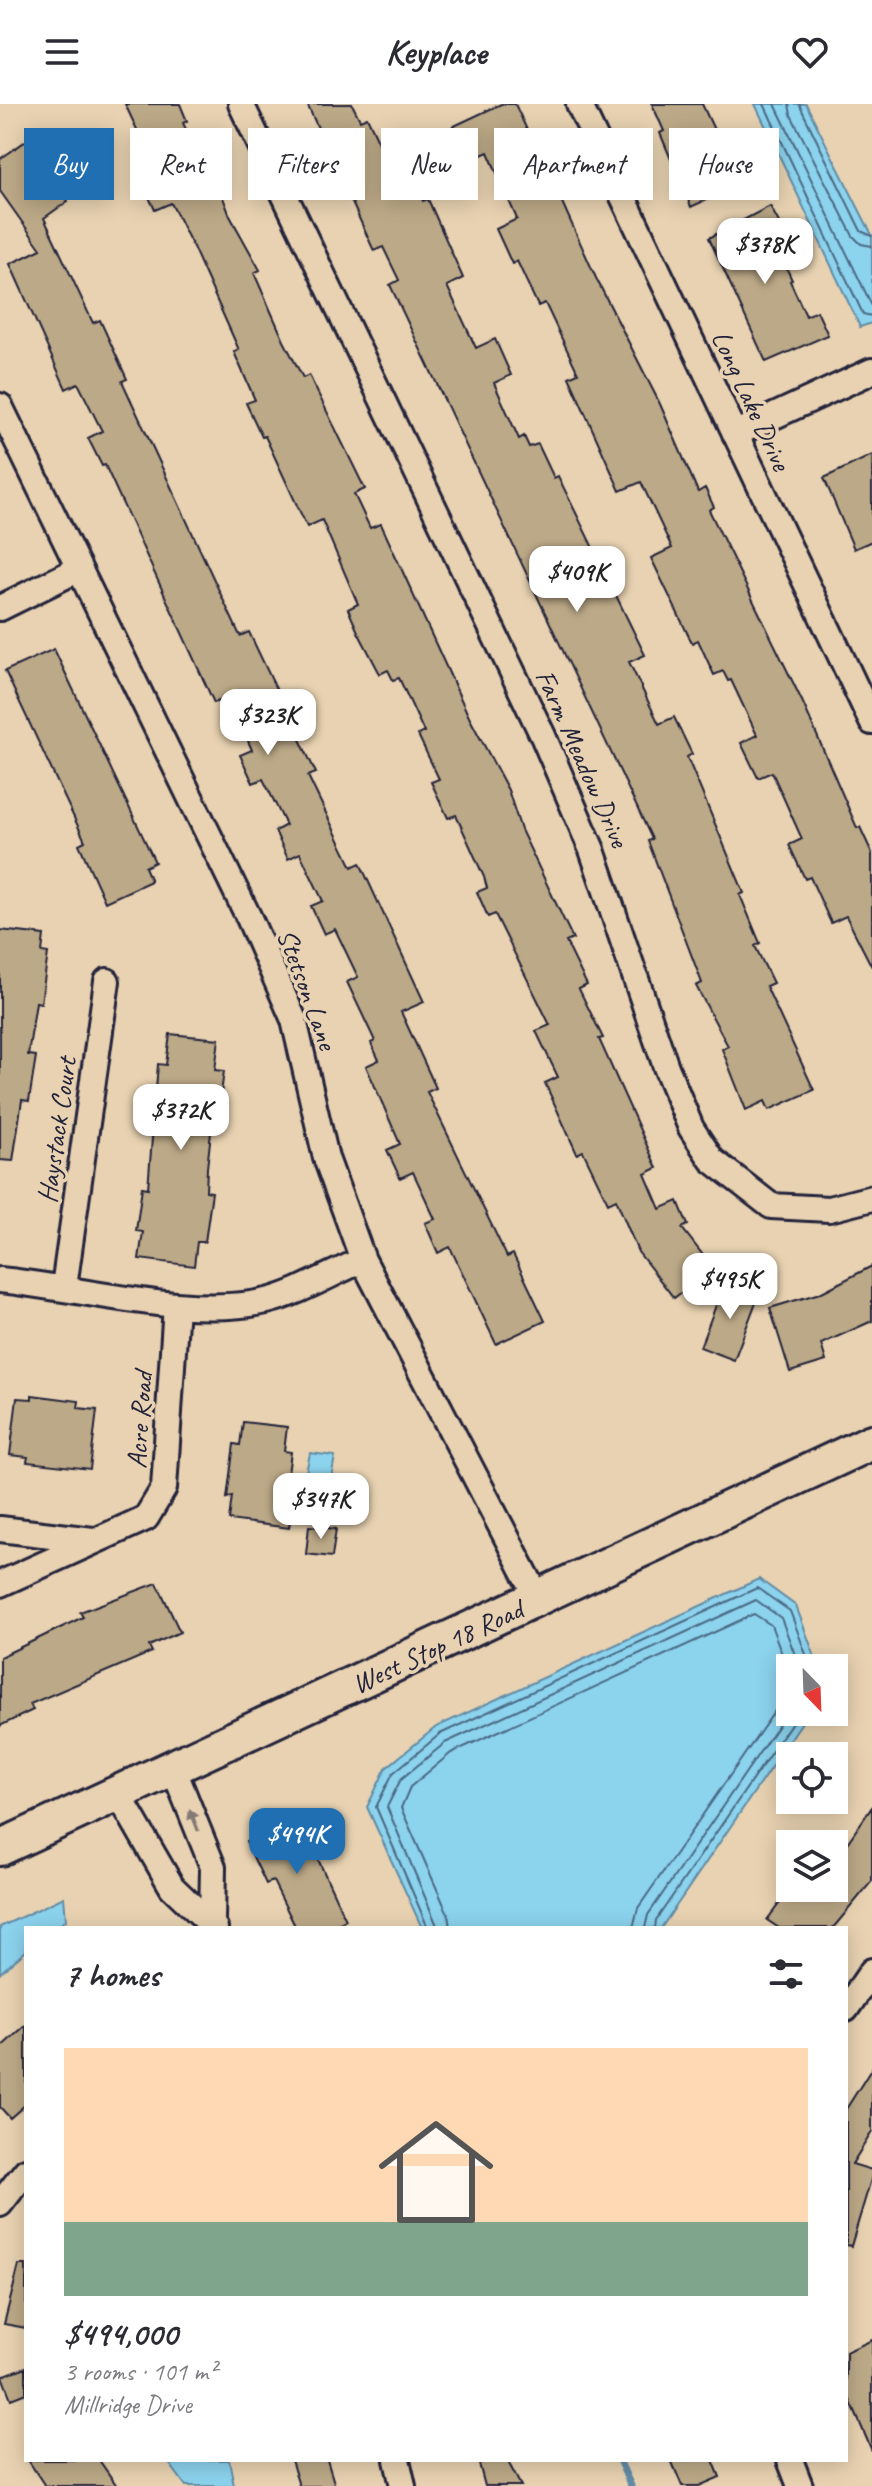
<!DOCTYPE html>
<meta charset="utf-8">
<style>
:root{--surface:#fff;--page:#f7f7f7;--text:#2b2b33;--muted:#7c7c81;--line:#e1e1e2;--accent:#1f6fb2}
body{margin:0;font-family:Caveat,sans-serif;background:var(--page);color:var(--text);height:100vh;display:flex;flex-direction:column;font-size:30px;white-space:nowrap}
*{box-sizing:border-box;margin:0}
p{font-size:26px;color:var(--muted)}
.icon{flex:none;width:44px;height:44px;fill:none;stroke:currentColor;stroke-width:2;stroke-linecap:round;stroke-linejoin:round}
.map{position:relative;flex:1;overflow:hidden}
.side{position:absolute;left:24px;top:1822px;width:824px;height:536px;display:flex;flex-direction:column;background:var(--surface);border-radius:0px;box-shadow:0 4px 20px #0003}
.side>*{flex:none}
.guide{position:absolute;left:24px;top:24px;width:824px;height:72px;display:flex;gap:16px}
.needle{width:52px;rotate:157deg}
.controls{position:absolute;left:776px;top:1550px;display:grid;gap:16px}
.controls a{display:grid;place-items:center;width:72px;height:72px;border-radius:0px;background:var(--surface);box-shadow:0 4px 20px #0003;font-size:40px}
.price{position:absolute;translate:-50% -68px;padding:0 18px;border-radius:16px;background:#fff;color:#222;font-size:26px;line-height:52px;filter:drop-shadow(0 2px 4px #0008)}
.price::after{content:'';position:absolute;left:50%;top:48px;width:24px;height:18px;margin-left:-12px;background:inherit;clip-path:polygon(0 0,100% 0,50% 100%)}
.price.active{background:var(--accent);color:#fff}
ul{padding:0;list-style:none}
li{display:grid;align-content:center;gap:16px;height:424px;padding:0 40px}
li+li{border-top:2px solid var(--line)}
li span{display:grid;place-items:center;height:248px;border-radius:0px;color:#555}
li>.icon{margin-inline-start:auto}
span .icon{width:144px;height:144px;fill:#fffc;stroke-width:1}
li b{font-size:34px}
h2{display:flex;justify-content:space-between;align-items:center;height:96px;padding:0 40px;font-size:34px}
.chip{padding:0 28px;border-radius:0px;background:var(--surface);box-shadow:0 4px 20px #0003;font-size:28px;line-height:72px}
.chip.active{background:var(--accent);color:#fff}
header{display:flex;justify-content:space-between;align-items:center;height:104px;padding:0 40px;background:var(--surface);font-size:36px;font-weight:700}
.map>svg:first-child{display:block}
.water{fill:#8cd3ee;stroke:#628ca6;stroke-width:2}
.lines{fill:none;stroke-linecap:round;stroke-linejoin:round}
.shore{stroke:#4c6983;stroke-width:2}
.stream{stroke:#628ca6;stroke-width:7}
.building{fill:#bca987;stroke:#22223b;stroke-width:2}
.street-casing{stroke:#22223b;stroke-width:30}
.secondary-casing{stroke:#22223b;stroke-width:40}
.street{stroke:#e8d2b1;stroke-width:24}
.secondary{stroke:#e8d2b1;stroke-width:34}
.oneway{fill:#857a76}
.labels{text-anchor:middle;stroke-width:7;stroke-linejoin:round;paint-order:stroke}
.street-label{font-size:28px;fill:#22223b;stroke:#e8d2b1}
</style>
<header><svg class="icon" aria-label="menu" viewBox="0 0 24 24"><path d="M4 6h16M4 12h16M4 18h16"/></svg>Keyplace<svg class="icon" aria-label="heart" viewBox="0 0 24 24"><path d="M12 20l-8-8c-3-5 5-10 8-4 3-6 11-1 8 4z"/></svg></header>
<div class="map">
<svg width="872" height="2382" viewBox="0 0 872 2382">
<rect width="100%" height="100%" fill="#e8d2b1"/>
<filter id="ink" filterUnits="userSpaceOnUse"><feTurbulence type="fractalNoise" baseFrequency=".0125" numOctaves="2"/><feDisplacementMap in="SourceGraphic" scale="16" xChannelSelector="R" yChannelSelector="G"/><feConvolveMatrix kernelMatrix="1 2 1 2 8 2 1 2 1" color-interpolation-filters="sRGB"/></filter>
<g filter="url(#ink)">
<!-- water -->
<path class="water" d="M 755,0 L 806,0 L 872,131 L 872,219 L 860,223 Z
M 310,1349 L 335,1352 L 328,1392 L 302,1388 Z
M 759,1475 L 796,1502 L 819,1564 L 790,1564 L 790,1608 L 809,1608 L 661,1824 L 422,1824 L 367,1703 L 386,1664 L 436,1623 Z
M 64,1793 L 66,1816 L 56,1824 L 26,1824 L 26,1847 L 0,1869 L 0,1823 Z
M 167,2356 L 229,2356 L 234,2382 L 186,2382 Z"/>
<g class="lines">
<!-- shore -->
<path class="shore" d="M 764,0 L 863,210 L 872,212
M 775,0 L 872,202
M 789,0 L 791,11 L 853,132 L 861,140 L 872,142
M 799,0 L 861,127 L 872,132
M 428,1824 L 376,1703 L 393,1669 L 440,1630 L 757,1484 L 790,1507 L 811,1564
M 438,1824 L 387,1703 L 401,1675 L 445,1639 L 756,1496 L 781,1514 L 800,1564
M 450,1824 L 448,1810 L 401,1704 L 410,1683 L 451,1649 L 754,1510 L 771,1521 L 790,1571
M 633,1824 L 638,1804 L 790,1585
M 645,1824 L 648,1811 L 790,1604
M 655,1824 L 656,1816 L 799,1608"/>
<!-- stream -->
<path class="stream" d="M 619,2356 L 631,2382"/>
</g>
<!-- building -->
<path class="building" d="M 125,0 L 180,0 L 187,17 L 183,19 L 200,55 L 207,51 L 230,112 L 260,166 L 254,169 L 284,237 L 303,274 L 309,271 L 365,385 L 354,390 L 370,424 L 381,420 L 469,613 L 508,686 L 521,726 L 573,835 L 566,838 L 587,881 L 579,885 L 603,934 L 599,935 L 657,1064 L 645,1070 L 660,1105 L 678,1097 L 688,1121 L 682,1124 L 713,1164 L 674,1194 L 638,1148 L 616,1095 L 608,1099 L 583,1047 L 577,1050 L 545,979 L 558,973 L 536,927 L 550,921 L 495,810 L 488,813 L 477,788 L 487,784 L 484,773 L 456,711 L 448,714 L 431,678 L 439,675 L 418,631 L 424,628 L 399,574 L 393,576 L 388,566 L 380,570 L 358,528 L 348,505 L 358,500 L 322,416 L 307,423 L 265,332 L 262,333 L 246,299 L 255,296 L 234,248 L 239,246 L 193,143 L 171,99 L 155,106 L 139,72 L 155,64 Z
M 307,0 L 352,0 L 360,16 L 367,13 L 387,56 L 401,50 L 423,97 L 428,95 L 463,174 L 447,182 L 476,244 L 495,235 L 511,271 L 494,279 L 519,335 L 524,332 L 529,343 L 538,340 L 554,374 L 558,372 L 645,551 L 629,558 L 659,620 L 674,613 L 692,650 L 687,653 L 744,789 L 740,791 L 760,839 L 755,842 L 773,879 L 766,882 L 814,986 L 769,1006 L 765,997 L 746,1006 L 722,945 L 728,942 L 696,882 L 702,879 L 648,737 L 652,735 L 390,181 L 399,176 L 383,143 L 374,147 Z
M 501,0 L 515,0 L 538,50 L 540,49 L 596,174 L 660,300 L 698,388 L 705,384 L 714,403 L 709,406 L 803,599 L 857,724 L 860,723 L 872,749 L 872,863 L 846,812 L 831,819 L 810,773 L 805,775 L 789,741 L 802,735 L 772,668 L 758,674 L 741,639 L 757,631 L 731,576 L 728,577 L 723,567 L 714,571 L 698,536 L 692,539 L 651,454 L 672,444 L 641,378 L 620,387 L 569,273 L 578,269 L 545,199 L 538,202 L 517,157 L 512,160 L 496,125 L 517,115 L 488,48 L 479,52 L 474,41 L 463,47 L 452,23 Z
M 652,0 L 702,0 L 729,58 L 736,54 L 747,77 L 691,103 L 660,29 L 664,27 Z
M 26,37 L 68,97 L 44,114 L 93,219 L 100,216 L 127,275 L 122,277 L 240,532 L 249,528 L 316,669 L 308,672 L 352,763 L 360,759 L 424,898 L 401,908 L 436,984 L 427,988 L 507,1153 L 513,1150 L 545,1217 L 496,1240 L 450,1143 L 438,1149 L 425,1119 L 435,1115 L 413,1068 L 400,1074 L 387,1046 L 400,1040 L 366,962 L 379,956 L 371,939 L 375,937 L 347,878 L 358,873 L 335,825 L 324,830 L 311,802 L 323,797 L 300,749 L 288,755 L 275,727 L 286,721 L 263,675 L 253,679 L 240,651 L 252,646 L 245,630 L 228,593 L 214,599 L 105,361 L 102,362 L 88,334 L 102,327 L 78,279 L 66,285 L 10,160 L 41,145 L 0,87 L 0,55 Z
M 770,102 L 783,126 L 772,132 L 792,176 L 790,177 L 806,212 L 817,207 L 828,231 L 766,258 L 709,134 Z
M 872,351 L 872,437 L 854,445 L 824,374 Z
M 54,545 L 155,758 L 145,763 L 151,777 L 105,798 L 79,740 L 85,737 L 5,567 Z
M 0,826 L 44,831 L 42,848 L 48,849 L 41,899 L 36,898 L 28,951 L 36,952 L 29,997 L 22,996 L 13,1057 L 0,1056 Z
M 170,930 L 219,935 L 215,966 L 224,967 L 218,1013 L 213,1011 L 207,1064 L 206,1087 L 212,1088 L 205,1138 L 197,1138 L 194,1162 L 139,1155 L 143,1128 L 136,1127 L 142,1083 L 148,1084 L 158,960 L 166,961 Z
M 872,1162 L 872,1217 L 821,1240 L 826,1257 L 790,1268 L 770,1204 L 820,1189 Z
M 725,1178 L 759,1190 L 734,1256 L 700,1243 Z
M 32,1291 L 79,1297 L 78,1304 L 97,1306 L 90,1365 L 27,1358 L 28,1353 L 10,1351 L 17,1294 L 32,1295 Z
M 243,1318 L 287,1323 L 284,1347 L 291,1348 L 284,1399 L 292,1400 L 289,1424 L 229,1416 L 232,1392 L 227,1394 L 234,1340 L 240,1341 Z
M 309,1422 L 336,1425 L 332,1453 L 306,1450 Z
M 157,1479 L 180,1528 L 149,1542 L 152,1548 L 30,1600 L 33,1606 L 0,1622 L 0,1553 L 83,1513 L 80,1508 Z
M 872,1703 L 872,1777 L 833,1824 L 779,1824 L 767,1816 L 791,1784 L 834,1784 L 834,1758 Z
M 299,1714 L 346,1816 L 329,1824 L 296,1824 L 273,1777 L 266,1780 L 246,1738 Z
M 26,1921 L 26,2000 L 10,2014 L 0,2003 L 0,1944 Z
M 872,1964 L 872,2028 L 852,2060 L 872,2066 L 872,2072 L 851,2142 L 846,2141 L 846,2005 Z
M 19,2161 L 26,2161 L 26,2224 L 4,2220 Z
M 872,2236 L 872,2347 L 846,2287 L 846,2248 Z
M 26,2263 L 26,2289 L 11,2295 L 2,2272 Z
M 28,2356 L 99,2356 L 117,2382 L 45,2382 Z
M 291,2356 L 327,2356 L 335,2382 L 299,2382 Z
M 478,2356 L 507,2356 L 521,2382 L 485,2382 Z
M 671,2356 L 713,2356 L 720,2373 L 699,2382 L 682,2382 Z"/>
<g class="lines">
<!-- street casing -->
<g class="street-casing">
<path id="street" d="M 241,0 L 543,632 L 592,746 L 666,963 L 691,1024 L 712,1056 L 771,1102 L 829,1105 L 872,1094
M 579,0 L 872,618
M 0,302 L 249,814 L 294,916 L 326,1054 L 363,1156 L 538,1494
M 735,330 L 872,267
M 0,504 L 79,465
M 0,1176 C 81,1184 189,1215 267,1197 C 299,1189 332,1169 363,1156
M 64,1183 L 107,877
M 0,1425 L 93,1436
M 0,1480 L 146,1414 L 164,1384 L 176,1201
M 174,1666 L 213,1763 L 212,1818
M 119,1691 L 172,1783 L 215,1824
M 846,1905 L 872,1867
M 0,2100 L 26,2067
M 397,2356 L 403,2382
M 790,2356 L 800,2382"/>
</g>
<!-- secondary casing -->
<g class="secondary-casing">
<path id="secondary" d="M 0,1744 L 872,1338"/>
</g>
<!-- street -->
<use href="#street" class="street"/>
<!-- secondary -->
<use href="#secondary" class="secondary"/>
</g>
<!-- one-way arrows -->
<defs><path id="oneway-solid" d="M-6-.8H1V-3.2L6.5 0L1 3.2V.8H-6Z" transform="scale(2)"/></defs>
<use class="oneway" href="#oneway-solid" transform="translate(194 1716) rotate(-112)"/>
</g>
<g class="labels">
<!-- street labels -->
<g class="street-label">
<text transform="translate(752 296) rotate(65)" y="10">Long Lake Drive</text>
<text transform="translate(583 654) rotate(66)" y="10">Farm Meadow Drive</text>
<text transform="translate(308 885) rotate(70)" y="10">Stetson Lane</text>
<text transform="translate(56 1026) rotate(-82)" y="10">Haystack Court</text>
<text transform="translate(139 1316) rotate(-86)" y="10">Acre Road</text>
<text transform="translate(437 1542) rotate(-25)" y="10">West Stop 18 Road</text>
</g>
</g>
</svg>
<div class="controls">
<a><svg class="needle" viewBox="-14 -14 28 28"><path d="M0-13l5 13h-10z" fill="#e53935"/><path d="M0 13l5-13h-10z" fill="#7c7c81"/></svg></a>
<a><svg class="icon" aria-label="locate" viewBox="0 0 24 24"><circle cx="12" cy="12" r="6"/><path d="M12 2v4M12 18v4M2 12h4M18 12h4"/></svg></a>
<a><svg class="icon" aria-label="layers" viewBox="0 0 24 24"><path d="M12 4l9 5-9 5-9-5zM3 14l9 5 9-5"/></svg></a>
</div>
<b class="price" style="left:765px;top:182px">$378K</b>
<b class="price" style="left:577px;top:510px">$409K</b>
<b class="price" style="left:268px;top:653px">$323K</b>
<b class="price" style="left:181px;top:1048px">$372K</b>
<b class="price" style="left:730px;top:1217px">$495K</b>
<b class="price" style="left:321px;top:1437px">$347K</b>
<b class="price active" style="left:297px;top:1772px">$494K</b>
<div class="guide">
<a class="chip active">Buy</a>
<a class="chip">Rent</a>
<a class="chip">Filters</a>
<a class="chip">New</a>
<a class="chip">Apartment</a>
<a class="chip">House</a>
</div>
<section class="side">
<h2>7 homes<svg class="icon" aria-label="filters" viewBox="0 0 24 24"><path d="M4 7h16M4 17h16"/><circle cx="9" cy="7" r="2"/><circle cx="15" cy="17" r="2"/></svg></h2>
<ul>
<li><span style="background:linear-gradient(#ffd9b3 70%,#7fa58c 0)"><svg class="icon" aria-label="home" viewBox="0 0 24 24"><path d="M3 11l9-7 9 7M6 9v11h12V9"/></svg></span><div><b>$494,000</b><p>3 rooms · 101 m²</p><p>Millridge Drive</p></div></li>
</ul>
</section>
</div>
